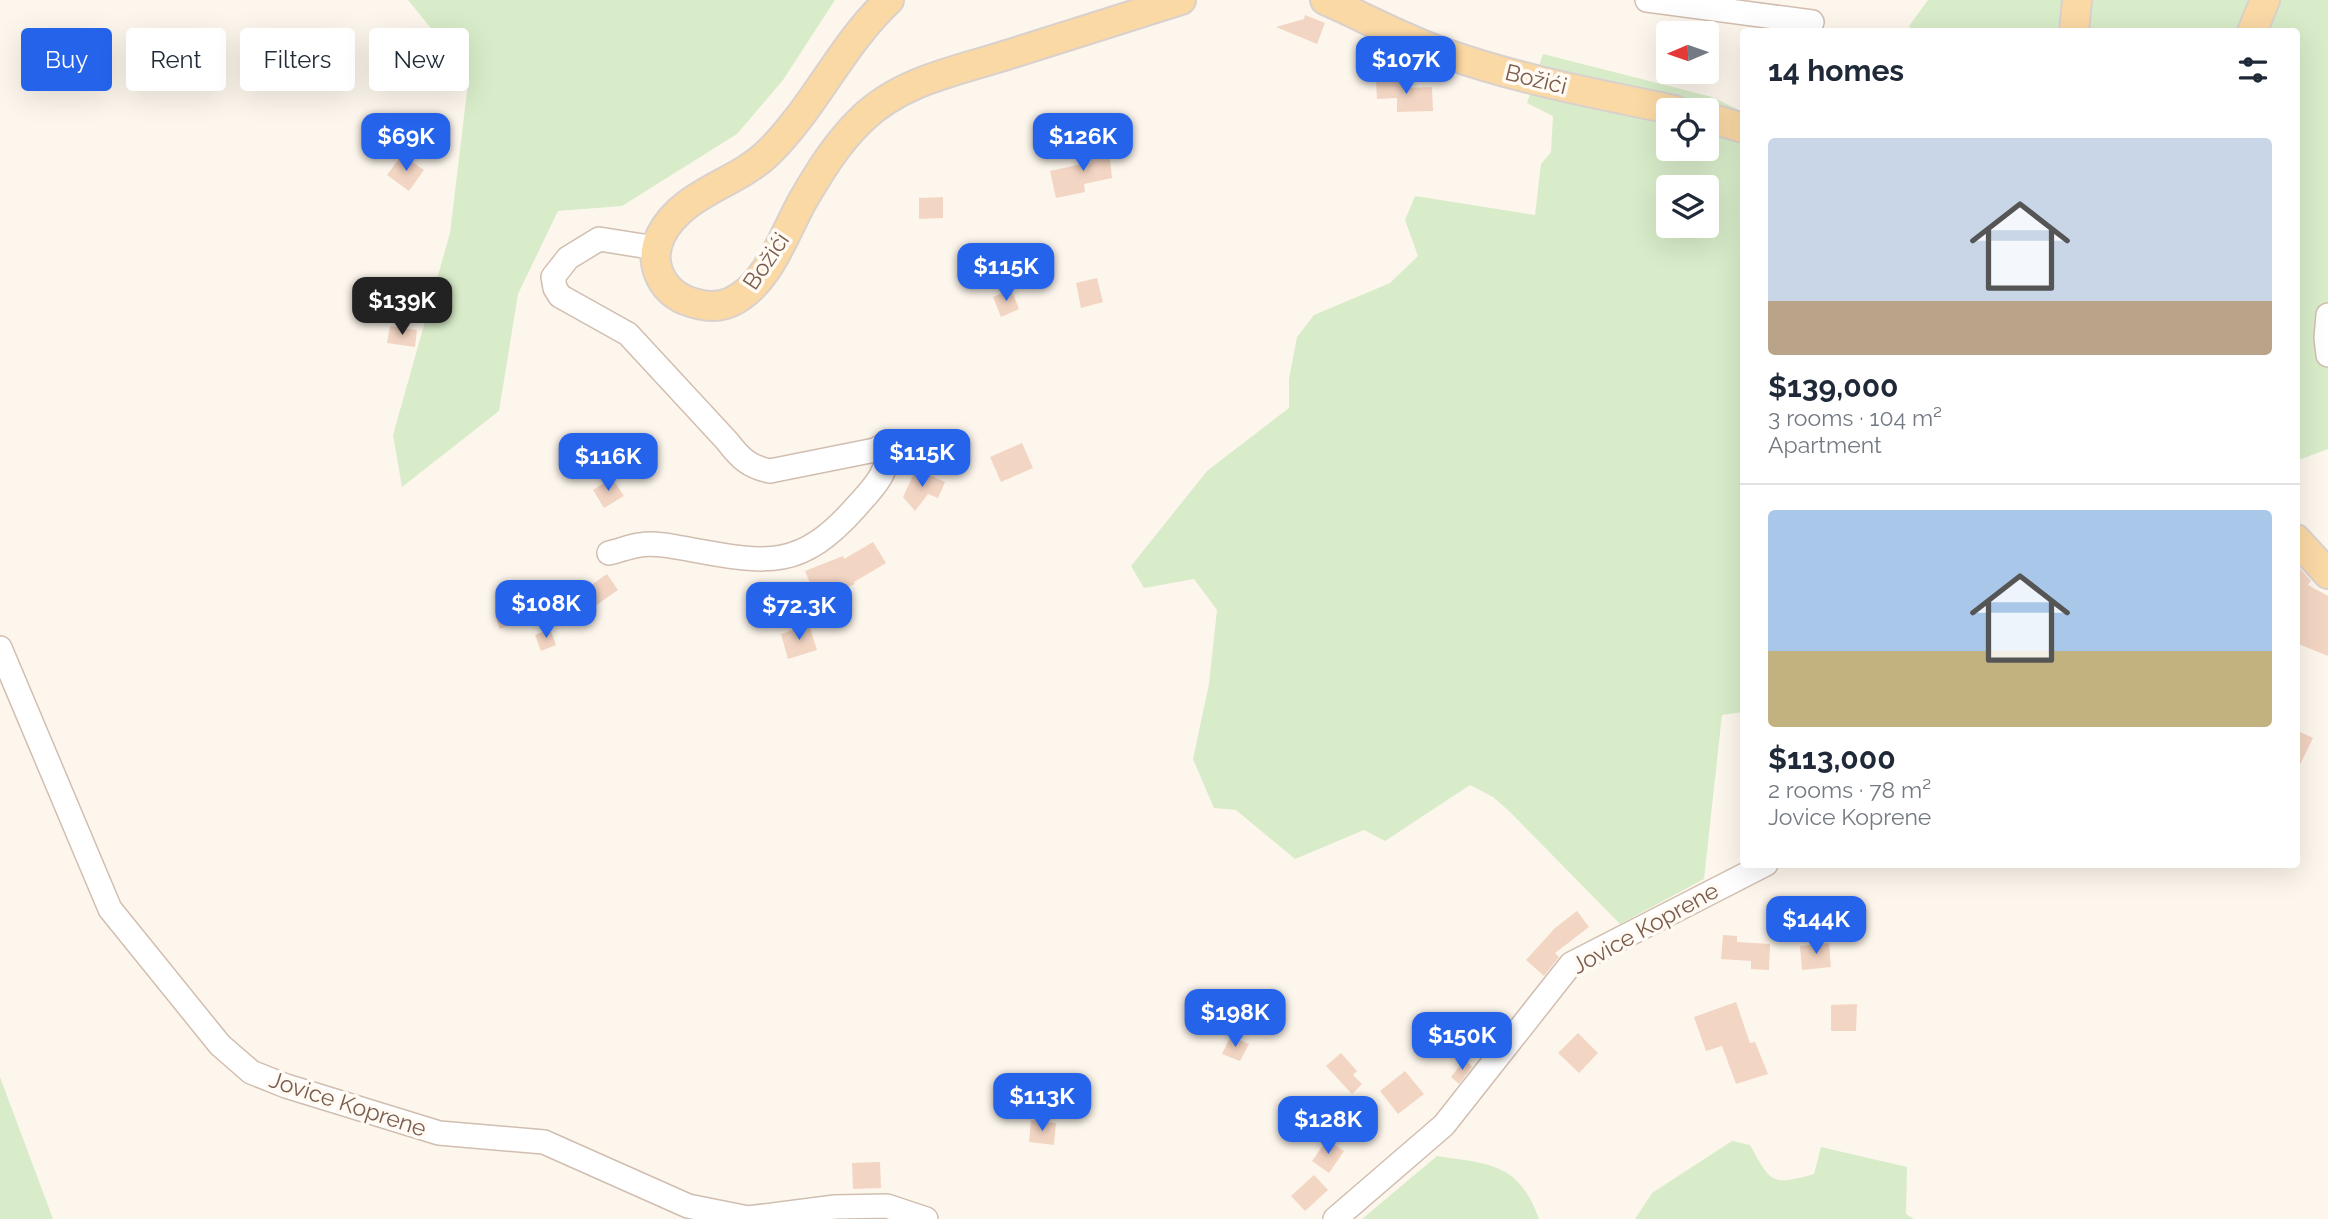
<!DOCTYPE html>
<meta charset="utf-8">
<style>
:root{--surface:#fff;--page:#f6f6f7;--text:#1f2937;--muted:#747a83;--line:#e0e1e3;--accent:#2563eb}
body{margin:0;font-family:Raleway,sans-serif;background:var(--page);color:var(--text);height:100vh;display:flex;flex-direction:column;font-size:26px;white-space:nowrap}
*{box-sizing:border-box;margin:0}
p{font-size:23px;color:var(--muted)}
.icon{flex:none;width:38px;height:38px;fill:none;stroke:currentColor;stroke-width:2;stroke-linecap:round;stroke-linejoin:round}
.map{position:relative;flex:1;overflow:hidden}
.sheet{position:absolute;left:1740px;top:28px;width:560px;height:840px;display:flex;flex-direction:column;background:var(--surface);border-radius:7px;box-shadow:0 7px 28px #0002}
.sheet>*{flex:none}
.banner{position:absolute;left:21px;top:28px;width:665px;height:63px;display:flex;gap:14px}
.needle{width:46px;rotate:268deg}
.fabs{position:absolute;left:1656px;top:21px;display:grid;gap:14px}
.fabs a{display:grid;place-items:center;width:63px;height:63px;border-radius:7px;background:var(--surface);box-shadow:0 7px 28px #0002;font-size:35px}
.price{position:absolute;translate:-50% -60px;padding:0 16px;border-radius:14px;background:var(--accent);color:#fff;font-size:23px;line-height:46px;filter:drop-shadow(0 2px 4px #0008)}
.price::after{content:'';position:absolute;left:50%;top:42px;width:21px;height:16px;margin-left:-10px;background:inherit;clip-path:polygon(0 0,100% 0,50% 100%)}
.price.selected{background:#222;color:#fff}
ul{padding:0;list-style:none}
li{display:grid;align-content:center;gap:14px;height:371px;padding:0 28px}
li+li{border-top:2px solid var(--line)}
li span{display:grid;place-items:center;height:217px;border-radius:7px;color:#555}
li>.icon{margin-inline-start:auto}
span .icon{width:126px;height:126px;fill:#fffc;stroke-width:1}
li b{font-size:30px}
h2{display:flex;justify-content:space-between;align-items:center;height:84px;padding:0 28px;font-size:30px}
.pill{padding:0 24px;border-radius:7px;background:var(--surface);box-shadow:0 7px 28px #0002;font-size:24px;line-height:63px}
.pill.selected{background:var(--accent);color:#fff}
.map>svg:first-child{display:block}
.green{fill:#d8ecc9;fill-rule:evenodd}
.building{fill:#f3d5c3}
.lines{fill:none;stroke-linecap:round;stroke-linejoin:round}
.minor-casing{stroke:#d1beb0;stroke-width:26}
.major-casing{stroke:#dad1cd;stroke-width:32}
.minor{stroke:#fff;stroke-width:23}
.major{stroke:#fbd9a5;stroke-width:28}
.labels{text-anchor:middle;stroke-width:7;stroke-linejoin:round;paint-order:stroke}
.street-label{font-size:23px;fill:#7a5c4d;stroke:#fffaf3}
</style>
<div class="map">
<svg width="2328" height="1219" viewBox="0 0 2328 1219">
<rect width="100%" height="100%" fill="#fdf6ec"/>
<!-- green -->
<path class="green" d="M 408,0 L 835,0 L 783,80 L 737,134 L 622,206 L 558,211 L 518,294 L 499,411 L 402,487 L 393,435 L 450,233 L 469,75 Z
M 1928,0 L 2328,0 L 2328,449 L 2296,461 L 2296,32 L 1913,32 L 1909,26 Z
M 1543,54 L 1712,97 L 1743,112 L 1743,712 L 1722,715 L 1704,879 L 1620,924 L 1509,811 L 1493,797 L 1470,785 L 1385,841 L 1364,830 L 1295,859 L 1236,810 L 1214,808 L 1193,759 L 1209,684 L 1217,610 L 1194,579 L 1144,588 L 1131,566 L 1207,471 L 1289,408 L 1289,379 L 1297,337 L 1314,315 L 1390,283 L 1418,256 L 1405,220 L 1415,196 L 1535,215 L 1541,164 L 1551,152 L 1553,116 L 1527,103 ZM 1668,110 L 1706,110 L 1706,149 L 1668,149 ZM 1668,187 L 1706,187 L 1706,226 L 1668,226 Z
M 0,1077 L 53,1219 L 0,1219 Z
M 1732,1141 L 1750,1145 C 1771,1183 1771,1186 1814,1174 L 1821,1147 L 1907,1167 L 1906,1214 L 1914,1219 L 1635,1219 L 1652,1193 Z
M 1437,1156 C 1490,1164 1519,1163 1539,1219 L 1362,1219 Z"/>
<!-- building -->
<path class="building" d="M 1305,15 L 1325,23 L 1317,44 L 1276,27 L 1304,19 Z
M 1405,79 L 1405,88 L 1432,87 L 1433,111 L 1397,112 L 1397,98 L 1377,99 L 1376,80 Z
M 1108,141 L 1112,178 L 1084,184 L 1085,192 L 1056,198 L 1050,171 L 1091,162 L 1090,156 L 1095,155 L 1093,143 Z
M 402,155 L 424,170 L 409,191 L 387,175 Z
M 943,197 L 943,218 L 919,219 L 919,198 Z
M 1097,278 L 1103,302 L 1081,308 L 1076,283 Z
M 1011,289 L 1019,309 L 1001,317 L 993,297 Z
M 390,326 L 417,330 L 415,347 L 387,343 Z
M 1022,443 L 1033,468 L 1001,482 L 990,457 Z
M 916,469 L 945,482 L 938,498 L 928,494 L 915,511 L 903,497 Z
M 612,478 L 624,496 L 604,508 L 593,490 Z
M 873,542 L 886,563 L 854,582 L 855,584 L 817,600 L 805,571 L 843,556 L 844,559 Z
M 2296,564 L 2311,581 L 2308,585 L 2328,596 L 2328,656 L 2296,643 Z
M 607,574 L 618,590 L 595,606 L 584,590 Z
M 516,608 L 521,621 L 500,629 L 495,616 Z
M 809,625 L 817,650 L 788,659 L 781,634 Z
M 550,629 L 556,645 L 541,651 L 535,635 Z
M 2296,730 L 2313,738 L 2296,773 Z
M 1577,911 L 1589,927 L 1555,953 L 1559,957 L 1544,976 L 1526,960 L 1555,928 Z
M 1723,935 L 1737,936 L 1737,942 L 1770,944 L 1769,970 L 1751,969 L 1751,961 L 1721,959 Z
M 1829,943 L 1831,967 L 1802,970 L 1800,946 Z
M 1736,1002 L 1750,1043 L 1755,1042 L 1768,1074 L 1736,1084 L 1722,1046 L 1706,1051 L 1694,1017 Z
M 1857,1004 L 1856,1031 L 1831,1031 L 1831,1005 Z
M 1578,1033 L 1598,1053 L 1579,1073 L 1558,1053 Z
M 1231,1036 L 1249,1044 L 1240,1061 L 1222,1054 Z
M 1341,1053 L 1357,1071 L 1353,1075 L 1362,1084 L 1352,1094 L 1326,1066 Z
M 1465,1059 L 1472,1067 L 1459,1084 L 1451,1077 Z
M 1405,1071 L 1424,1094 L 1398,1114 L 1380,1091 Z
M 1031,1120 L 1056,1123 L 1054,1145 L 1029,1142 Z
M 1327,1140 L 1344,1151 L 1329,1173 L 1312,1161 Z
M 880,1162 L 881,1188 L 853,1189 L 852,1163 Z
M 1314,1175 L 1328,1190 L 1305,1211 L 1291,1196 Z"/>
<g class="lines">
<!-- minor casing -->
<g class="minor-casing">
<path id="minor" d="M 1647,0 L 1812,22
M 2328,315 L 2326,338 L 2328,355
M 609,553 C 619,551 630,546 640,545 C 656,542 677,547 693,550 C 769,564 801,569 856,507 C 874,487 890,472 888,443 L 875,450 L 770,471 C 749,467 740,458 727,441 L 628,334 L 560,296 L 555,288 L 553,277 L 568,258 L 599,239 L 656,248
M 0,648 L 110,909 L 220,1045 L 251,1072 L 286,1086 L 439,1133 L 544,1142 L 688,1206 L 748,1218 L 835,1207 L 887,1206 L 926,1219
M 1335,1219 L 1444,1125 L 1571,964 L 1766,864"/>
</g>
<!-- major casing -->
<g class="major-casing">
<path id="major" d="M 889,0 C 841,45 815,107 768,153 C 736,184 682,193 661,235 C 648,261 660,289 685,300 C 700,306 716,309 731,302 C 768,285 784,234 803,200 C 820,171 837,143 862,119 C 902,80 957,71 1010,54 C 1067,36 1124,18 1181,0
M 1325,0 C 1366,18 1405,40 1447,54 C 1521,80 1598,94 1674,110
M 2074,32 L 2077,0
M 2252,32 L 2265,0
M 1706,117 L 1743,128
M 2296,539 L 2328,574"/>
</g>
<!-- minor -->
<use href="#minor" class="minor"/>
<!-- major -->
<use href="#major" class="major"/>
</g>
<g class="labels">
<!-- street labels -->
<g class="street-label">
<text transform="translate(1536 79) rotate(14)" y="8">Božići</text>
<text transform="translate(766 261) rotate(-56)" y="8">Božići</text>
<text transform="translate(1645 928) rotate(-29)" y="8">Jovice Koprene</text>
<text transform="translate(348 1104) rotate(18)" y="8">Jovice Koprene</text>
</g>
</g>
</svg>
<div class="fabs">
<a><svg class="needle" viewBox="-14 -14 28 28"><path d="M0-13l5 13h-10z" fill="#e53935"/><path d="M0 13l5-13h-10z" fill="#747a83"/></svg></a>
<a><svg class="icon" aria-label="locate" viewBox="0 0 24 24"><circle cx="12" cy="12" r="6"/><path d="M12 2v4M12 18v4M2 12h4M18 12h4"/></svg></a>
<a><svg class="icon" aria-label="layers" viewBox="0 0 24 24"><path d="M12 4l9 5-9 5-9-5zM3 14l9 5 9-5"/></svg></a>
</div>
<b class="price" style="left:1406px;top:96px">$107K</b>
<b class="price" style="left:406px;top:173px">$69K</b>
<b class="price" style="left:1083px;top:173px">$126K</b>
<b class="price" style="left:1006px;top:303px">$115K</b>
<b class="price selected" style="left:402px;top:337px">$139K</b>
<b class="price" style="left:922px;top:489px">$115K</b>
<b class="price" style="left:608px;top:493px">$116K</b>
<b class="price" style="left:546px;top:640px">$108K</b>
<b class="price" style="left:799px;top:642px">$72.3K</b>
<b class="price" style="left:1816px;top:956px">$144K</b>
<b class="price" style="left:1235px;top:1049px">$198K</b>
<b class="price" style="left:1462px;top:1072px">$150K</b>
<b class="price" style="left:1042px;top:1133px">$113K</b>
<b class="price" style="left:1328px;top:1156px">$128K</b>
<div class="banner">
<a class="pill selected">Buy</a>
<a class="pill">Rent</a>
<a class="pill">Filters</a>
<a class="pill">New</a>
</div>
<section class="sheet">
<h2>14 homes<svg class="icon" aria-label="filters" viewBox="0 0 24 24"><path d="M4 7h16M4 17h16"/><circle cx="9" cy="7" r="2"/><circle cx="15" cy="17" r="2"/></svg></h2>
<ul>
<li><span style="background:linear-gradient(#c9d6e8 75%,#b9a48a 0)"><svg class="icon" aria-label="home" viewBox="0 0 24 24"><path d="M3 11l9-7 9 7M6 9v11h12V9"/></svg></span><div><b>$139,000</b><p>3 rooms · 104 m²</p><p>Apartment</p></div></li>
<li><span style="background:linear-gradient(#a9c7e8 65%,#c2b280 0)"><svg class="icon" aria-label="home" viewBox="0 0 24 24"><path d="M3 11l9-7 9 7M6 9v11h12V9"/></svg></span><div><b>$113,000</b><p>2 rooms · 78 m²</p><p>Jovice Koprene</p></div></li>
</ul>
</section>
</div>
